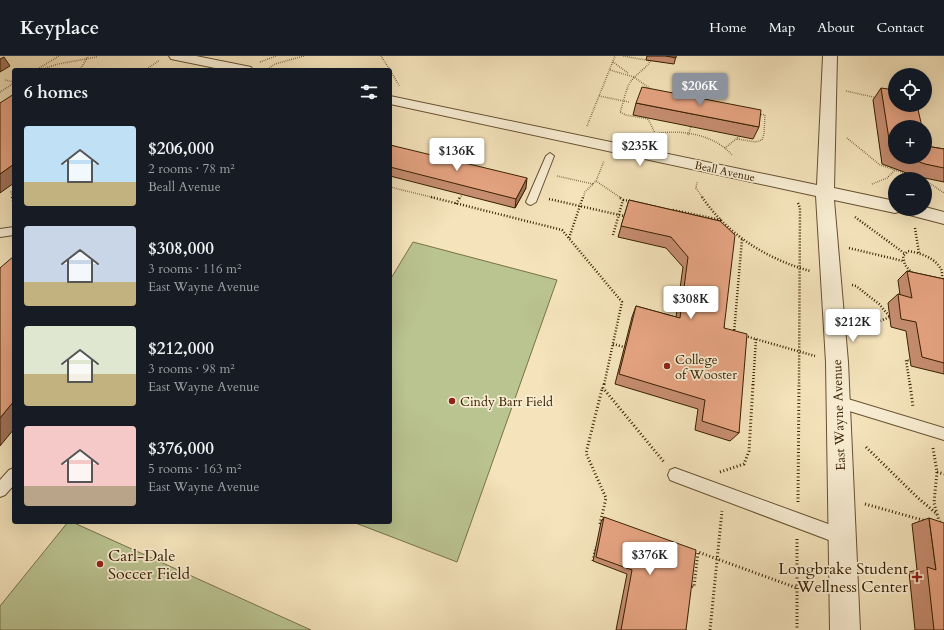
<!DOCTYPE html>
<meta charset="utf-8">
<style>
:root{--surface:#171b24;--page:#20242c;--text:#f1f3f6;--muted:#9ea1a6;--line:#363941;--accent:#8c9099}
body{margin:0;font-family:Cardo,serif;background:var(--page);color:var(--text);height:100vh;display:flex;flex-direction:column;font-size:15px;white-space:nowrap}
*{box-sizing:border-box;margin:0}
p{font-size:13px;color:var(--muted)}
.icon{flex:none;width:22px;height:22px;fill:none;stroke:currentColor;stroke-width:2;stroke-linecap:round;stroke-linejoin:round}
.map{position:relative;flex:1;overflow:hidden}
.drawer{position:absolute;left:12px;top:12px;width:380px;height:456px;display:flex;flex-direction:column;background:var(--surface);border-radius:4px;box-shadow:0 4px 16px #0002}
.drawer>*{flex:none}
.fabs{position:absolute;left:888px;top:12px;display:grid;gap:8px}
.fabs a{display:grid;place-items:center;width:44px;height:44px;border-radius:50%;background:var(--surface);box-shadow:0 4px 16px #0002;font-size:20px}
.price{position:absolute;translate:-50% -34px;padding:0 9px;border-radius:4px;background:#fff;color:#222;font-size:13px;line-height:26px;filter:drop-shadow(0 1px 2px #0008)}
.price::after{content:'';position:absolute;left:50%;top:24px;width:12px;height:9px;margin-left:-6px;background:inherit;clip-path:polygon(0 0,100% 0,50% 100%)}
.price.on{background:var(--accent);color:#fff}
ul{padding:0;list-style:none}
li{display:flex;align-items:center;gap:12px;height:100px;padding:0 12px}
li span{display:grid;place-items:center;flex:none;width:112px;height:80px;border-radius:4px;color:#555}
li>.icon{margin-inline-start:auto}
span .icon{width:48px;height:48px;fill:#fffc;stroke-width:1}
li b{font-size:17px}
h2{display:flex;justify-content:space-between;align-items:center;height:48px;padding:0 12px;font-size:17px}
header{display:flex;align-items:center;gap:24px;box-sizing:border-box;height:56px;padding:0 20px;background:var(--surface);border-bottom:1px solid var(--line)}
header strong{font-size:19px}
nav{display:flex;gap:22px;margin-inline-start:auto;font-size:14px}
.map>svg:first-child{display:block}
.green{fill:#bac491;stroke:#797249}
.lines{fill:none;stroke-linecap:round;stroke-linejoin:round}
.service-casing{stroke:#675130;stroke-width:2}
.tertiary-casing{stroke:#675130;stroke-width:2}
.path-far2{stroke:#382001;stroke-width:1.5;stroke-dasharray:0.5 1.5;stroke-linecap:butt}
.path-far1{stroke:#382001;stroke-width:2.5;stroke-dasharray:1 2;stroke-linecap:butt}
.path{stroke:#382001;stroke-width:3;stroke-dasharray:1 2.5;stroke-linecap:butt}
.service{fill:#f8edd3;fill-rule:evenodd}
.tertiary{fill:#f8edd3;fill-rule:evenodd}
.wall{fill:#c68d70;stroke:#382001}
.shaded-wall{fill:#a1735b;stroke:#382001}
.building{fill:#e6a482;stroke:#382001}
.poi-dot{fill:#8f2418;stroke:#f8edd3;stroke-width:1.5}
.labels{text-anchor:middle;stroke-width:3.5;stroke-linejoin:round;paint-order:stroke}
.far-street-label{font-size:11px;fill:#382001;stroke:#f8edd3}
.poi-label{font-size:13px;fill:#382001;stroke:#f8edd3;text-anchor:start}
.street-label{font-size:13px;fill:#382001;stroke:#f8edd3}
.near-poi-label{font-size:16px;fill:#382001;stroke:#f8edd3;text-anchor:start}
</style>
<header>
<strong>Keyplace</strong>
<nav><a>Home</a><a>Map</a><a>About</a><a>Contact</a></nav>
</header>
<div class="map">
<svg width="944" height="574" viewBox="0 0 944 574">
<rect width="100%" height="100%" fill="#f4e3bb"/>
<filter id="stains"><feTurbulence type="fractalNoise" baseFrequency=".005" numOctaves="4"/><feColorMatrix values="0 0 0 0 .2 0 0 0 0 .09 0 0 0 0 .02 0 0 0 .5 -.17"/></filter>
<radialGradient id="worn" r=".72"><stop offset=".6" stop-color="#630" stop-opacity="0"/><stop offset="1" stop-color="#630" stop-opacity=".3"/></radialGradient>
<!-- green -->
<path class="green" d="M 413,186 L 557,224 L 457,506 L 353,466 L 390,466 L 390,224 Z
M 68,466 L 72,466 L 311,574 L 0,574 L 0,550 Z"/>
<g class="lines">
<!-- service casing -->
<g class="service-casing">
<path id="service" d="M 550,97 L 554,100 L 536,146 L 531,149 L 528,148 L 526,146 L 546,100 Z
M 14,171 L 14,179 L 0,181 L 0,173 Z
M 838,340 L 944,372 L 944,384 L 833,350 L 832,346 L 833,342 Z
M 14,412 L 14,429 L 5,439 L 0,441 L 0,424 L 9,414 Z
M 675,412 L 842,473 L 847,476 L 850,481 L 847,486 L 842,489 L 675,426 L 670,424 L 668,419 L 670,414 Z"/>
</g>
<!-- tertiary casing -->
<g class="tertiary-casing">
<path id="tertiary" d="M 169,0 L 196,0 L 251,11 L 253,14 L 225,14 L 171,3 Z
M 823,0 L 837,0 L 834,132 L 895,145 L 895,153 L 925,153 L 925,151 L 944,156 L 944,168 L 898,156 L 895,157 L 834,144 L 848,306 L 860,574 L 830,574 L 826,306 L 816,140 L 390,48 L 390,40 L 817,129 Z"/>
</g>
<!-- path-far2 -->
<path class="path-far2" d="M 381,0 L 390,14
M 623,0 L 651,5
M 260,6 L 276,0
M 613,6 L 628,17
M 36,14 L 59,0
M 40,14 L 58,8 L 97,1
M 80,14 L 88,0
M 145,14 L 160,4
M 266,14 L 275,8 L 304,0
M 390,14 L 400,31
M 610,14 L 634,21 L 652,34
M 5,24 L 14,26
M 846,35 L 878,42
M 0,36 L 14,27
M 599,40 L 629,46
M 648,63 L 626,59 L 620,56 C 624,46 625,34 631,25 C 637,17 646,13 651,4
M 648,63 L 655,77
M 587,70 L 615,0
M 688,79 L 691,71
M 644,81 C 672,71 713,76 733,100
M 847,82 L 880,109 L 922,123
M 737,83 L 756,86 L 762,84 L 764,78 L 765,59 L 758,58
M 725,92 L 740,80
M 557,120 L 593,128
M 925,124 L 944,137
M 596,125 L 621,142
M 697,126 L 696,132 L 703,142
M 872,128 L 887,122 L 895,114
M 390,131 L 435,142
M 13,142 L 11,136 L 14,133
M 460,142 L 462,139
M 583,142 L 585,136 L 596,125 L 604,105"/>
<!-- path-far1 -->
<path class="path-far1" d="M 12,141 L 14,148
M 431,141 L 562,174 L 622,246 L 604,329
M 702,141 C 728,179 767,203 810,215
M 549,143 L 624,160
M 623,144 L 631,145
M 798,147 L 800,152 L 799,329
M 456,148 L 460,141
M 673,154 L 721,164
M 855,161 L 904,197
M 915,172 L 919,197
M 613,179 L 623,144 L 619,141
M 569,182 L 583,141
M 849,192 L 903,205
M 912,217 L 905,209 L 903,200 L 908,195 C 920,197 934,201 941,213 C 943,217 941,222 944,225
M 852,229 L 856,230 L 879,248 L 890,261 L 859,273 L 855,272
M 734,277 L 742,183
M 745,280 L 815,300
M 613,288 L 624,291
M 753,329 L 756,283
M 910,329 L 906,304 L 910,305"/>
<!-- path -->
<path class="path" d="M 604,328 L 603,332 L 664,406
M 910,328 L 913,351
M 866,391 L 918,442 L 937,458 L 940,468
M 933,392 L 937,416 L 934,447 L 937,458
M 720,416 L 744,408 L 749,395 L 753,328
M 937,416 L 944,418
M 798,446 L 799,328
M 865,448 L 926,465
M 600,468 L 606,442 L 586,397 L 602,333
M 797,483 L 797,574
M 593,505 L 596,491
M 689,529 L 694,531 L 698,496 L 797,532
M 710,574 L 722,455"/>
<!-- service -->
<use href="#service" class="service"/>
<!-- tertiary -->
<use href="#tertiary" class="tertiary"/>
</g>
<!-- wall -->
<path class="wall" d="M 647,0 L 676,0 L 674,8 L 646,4 Z
M 881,32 L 895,71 L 895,101 L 925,101 L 926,90 L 944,93 L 944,126 L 915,120 L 882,108 L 873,44 Z
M 636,47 L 759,71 L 753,83 L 633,59 Z
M 390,89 L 526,132 L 515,152 L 390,120 Z
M 629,144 L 720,165 L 724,272 L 739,377 L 730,385 L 695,374 L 698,353 L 615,328 L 632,261 L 636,250 L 676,261 L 683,211 L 666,192 L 618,181 Z
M 907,215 L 944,223 L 944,318 L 911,310 L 906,275 L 891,271 L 888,247 L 898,238 L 900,239 L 898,224 Z
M 604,461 L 686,574 L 616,574 L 627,518 L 593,505 L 601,466 Z
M 929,462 L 944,574 L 915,574 L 909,516 L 917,514 L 912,468 Z"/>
<!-- shaded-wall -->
<path class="shaded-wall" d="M 4,1 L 10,10 L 0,16 L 0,3 Z
M 14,108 L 14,127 L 0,137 L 0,118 Z
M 527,122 L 526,132 L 515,152 L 516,143 Z
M 14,345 L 14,373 L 0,390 L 0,362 Z"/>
<!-- building -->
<path class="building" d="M 666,0 L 676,0 L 676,2 Z
M 642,31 L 761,54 L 759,71 L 636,47 Z
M 881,32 L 895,34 L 895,49 L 917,49 L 922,71 L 895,71 L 895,97 L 891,96 Z
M 14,38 L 14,108 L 0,118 L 0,47 Z
M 925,84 L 926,90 L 944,93 L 944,112 L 925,108 L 906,101 L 925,101 Z
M 390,89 L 527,122 L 516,143 L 390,111 Z
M 629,144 L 720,165 L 735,179 L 724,272 L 747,278 L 739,377 L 702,365 L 705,344 L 619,318 L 636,250 L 680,262 L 688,201 L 671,181 L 621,170 Z
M 14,200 L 14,345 L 0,362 L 0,212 Z
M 907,215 L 944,223 L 944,307 L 922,301 L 916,266 L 901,263 L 898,238 L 912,242 Z
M 604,461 L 696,494 L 686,574 L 621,574 L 632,514 L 596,501 Z
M 929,462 L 944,467 L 944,574 L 934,574 L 927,511 L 936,514 Z"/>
<!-- markers -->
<g class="poi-dot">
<circle cx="667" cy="310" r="4"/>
<circle cx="452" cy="345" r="4"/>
<circle cx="100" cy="508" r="4"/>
<path d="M915 515h4v4h4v4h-4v4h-4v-4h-4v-4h4z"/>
</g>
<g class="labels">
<!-- far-street labels -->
<g class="far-street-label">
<text transform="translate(725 115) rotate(12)" y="4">Beall Avenue</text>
</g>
<!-- poi labels -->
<g class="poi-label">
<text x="675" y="308">College<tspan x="675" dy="15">of Wooster</tspan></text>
<text x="460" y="350">Cindy Barr Field</text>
</g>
<!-- street labels -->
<g class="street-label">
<text transform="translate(838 359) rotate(-92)" y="5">East Wayne Avenue</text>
</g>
<!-- near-poi labels -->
<g class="near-poi-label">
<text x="108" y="505">Carl-Dale<tspan x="108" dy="18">Soccer Field</tspan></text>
<text x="908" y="518" text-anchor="end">Longbrake Student<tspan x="908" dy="18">Wellness Center</tspan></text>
</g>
</g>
<rect width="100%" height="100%" filter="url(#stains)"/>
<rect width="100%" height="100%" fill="url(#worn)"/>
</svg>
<div class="fabs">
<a><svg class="icon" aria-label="locate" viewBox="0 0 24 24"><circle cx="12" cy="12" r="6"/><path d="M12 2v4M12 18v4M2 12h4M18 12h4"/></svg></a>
<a>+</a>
<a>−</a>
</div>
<b class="price on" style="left:700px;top:51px">$206K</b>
<b class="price" style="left:640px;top:111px">$235K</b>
<b class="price" style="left:457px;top:116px">$136K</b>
<b class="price" style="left:691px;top:264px">$308K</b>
<b class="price" style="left:853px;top:287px">$212K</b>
<b class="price" style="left:650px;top:520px">$376K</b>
<section class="drawer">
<h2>6 homes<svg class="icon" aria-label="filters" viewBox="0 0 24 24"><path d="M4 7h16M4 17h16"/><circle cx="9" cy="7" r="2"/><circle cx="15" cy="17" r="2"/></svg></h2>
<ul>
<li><span style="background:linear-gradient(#bfe0f5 70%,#c2b280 0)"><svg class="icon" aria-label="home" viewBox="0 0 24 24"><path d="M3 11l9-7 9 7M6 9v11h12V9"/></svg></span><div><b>$206,000</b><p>2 rooms · 78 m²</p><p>Beall Avenue</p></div></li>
<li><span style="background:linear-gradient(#c9d6e8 70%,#c2b280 0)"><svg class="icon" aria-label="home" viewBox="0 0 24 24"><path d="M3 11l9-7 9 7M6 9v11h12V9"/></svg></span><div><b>$308,000</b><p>3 rooms · 116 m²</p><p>East Wayne Avenue</p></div></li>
<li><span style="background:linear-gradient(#dfe7d0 60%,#c2b280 0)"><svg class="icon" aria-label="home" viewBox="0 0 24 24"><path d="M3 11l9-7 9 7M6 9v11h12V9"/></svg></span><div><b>$212,000</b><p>3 rooms · 98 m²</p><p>East Wayne Avenue</p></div></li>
<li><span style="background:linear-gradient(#f6c9c9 75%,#b9a48a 0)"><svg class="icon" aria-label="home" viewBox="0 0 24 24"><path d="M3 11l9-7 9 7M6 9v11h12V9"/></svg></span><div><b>$376,000</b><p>5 rooms · 163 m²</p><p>East Wayne Avenue</p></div></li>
</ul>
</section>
</div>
